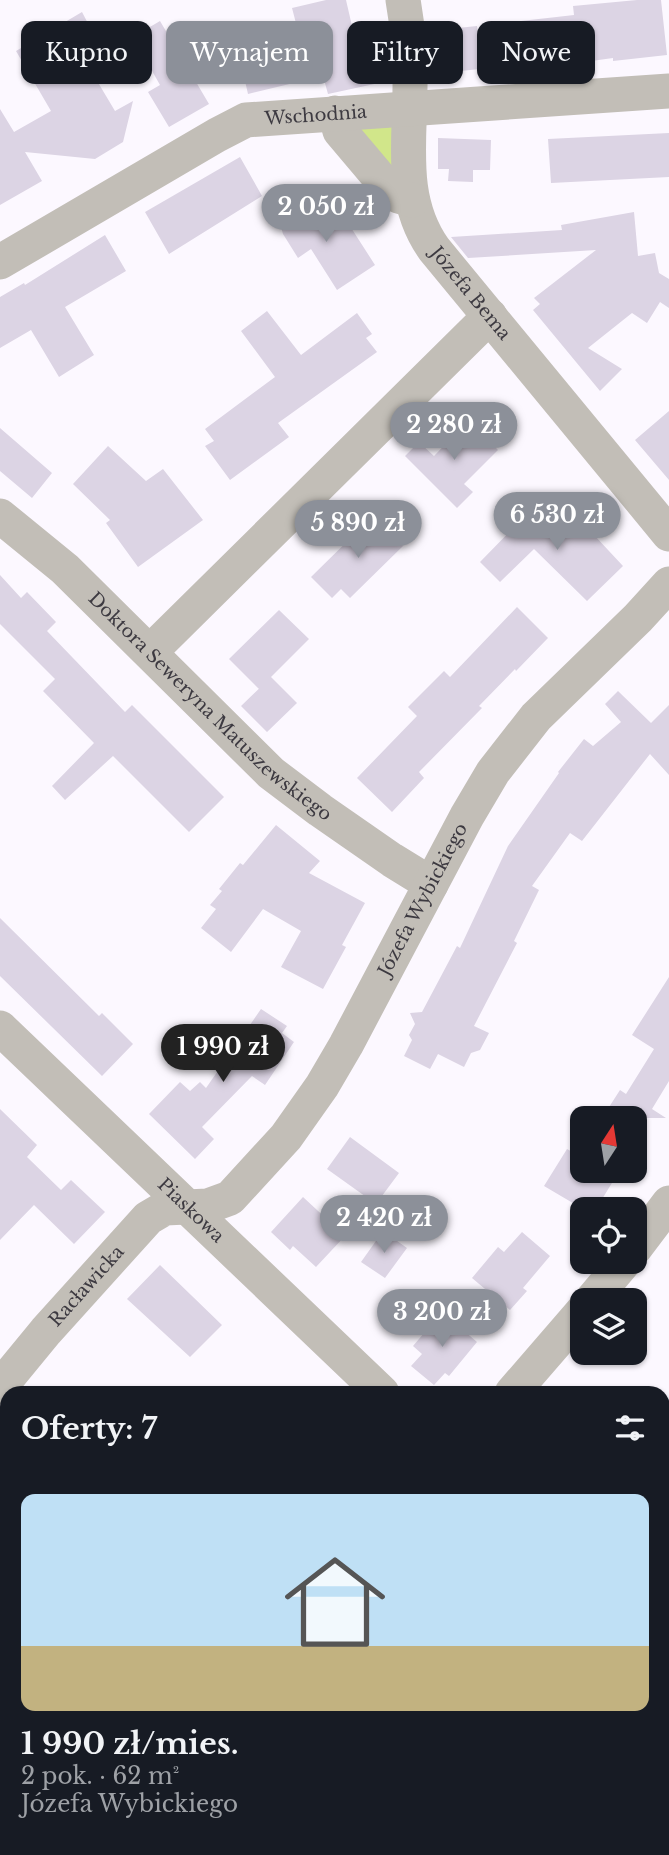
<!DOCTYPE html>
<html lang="pl">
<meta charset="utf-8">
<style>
:root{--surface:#171b24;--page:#242831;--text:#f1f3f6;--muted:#9ea1a6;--line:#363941;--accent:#8c9099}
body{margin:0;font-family:"Libre Baskerville",serif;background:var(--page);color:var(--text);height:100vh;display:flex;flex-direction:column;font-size:26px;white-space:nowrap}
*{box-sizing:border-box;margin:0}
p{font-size:23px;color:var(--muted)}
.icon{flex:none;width:38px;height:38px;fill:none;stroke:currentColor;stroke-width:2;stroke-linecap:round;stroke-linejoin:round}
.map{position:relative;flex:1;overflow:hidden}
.details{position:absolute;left:0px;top:1386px;width:670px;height:469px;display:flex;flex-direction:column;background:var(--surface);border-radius:21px 21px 0 0;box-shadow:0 2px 5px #0004}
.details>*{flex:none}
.guide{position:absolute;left:21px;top:21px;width:628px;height:63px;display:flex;gap:14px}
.needle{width:46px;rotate:12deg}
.fabs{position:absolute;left:570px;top:1106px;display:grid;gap:14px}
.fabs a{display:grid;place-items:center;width:77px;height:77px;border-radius:14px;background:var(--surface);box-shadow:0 2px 5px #0004;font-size:35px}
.price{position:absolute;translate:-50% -60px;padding:0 16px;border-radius:24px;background:var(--accent);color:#fff;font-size:23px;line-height:46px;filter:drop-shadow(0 2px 4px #0008)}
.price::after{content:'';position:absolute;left:50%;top:42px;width:21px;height:16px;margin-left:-10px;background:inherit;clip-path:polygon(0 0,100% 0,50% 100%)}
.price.on{background:#222;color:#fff}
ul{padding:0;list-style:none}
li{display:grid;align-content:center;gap:14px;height:371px;padding:0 21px}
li+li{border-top:2px solid var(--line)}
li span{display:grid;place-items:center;height:217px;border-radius:14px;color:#555}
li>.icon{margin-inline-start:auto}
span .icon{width:126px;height:126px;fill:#fffc;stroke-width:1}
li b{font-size:30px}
h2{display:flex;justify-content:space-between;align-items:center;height:84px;padding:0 21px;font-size:30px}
.chip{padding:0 24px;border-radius:14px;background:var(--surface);box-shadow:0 2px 5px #0004;font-size:24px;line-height:63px}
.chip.on{background:var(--accent);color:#fff}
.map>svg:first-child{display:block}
.green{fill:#d1e68a}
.building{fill:#dcd4e4}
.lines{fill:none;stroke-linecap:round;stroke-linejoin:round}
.street{stroke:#c2beb7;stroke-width:35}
.labels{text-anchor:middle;stroke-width:5;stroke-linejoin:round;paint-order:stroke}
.street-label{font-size:18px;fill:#3d3a41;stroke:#fcf8ff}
</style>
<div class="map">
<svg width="669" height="1855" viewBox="0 0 669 1855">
<rect width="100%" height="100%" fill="#fcf8ff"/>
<!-- green -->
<path class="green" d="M 356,124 L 393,124 L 393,169 Z"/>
<!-- building -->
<path class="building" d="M 326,0 L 346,0 L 358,52 L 371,48 L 379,83 L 328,94 L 323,76 L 248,94 L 239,55 L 254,52 L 252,42 L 298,31 L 292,8 Z
M 637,0 L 661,0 L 667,55 L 613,61 L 613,58 L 527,70 L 526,64 L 442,73 L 439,42 L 450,41 L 448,29 L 477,26 L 478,34 L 522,29 L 521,21 L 574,15 L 573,6 Z
M 82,12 L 103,52 L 87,64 L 115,111 L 133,101 L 123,142 L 95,159 L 25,152 L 42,181 L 0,205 L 0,109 L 14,132 L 51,111 L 16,51 Z
M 160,21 L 209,104 L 169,127 L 148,92 L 160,85 L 133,37 Z
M 669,133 L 669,177 L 551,183 L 548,139 Z
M 438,138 L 491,140 L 490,170 L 473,170 L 473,182 L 448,181 L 449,169 L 438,169 Z
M 240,157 L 262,196 L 169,254 L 145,212 Z
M 313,199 L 326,220 L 331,218 L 338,230 L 348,223 L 375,265 L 337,290 L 311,249 L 298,258 L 283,234 L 279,220 Z
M 634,212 L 638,256 L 655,253 L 659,273 L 669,279 L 669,308 L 660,302 L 647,323 L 632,313 L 588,348 L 622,369 L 600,391 L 533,310 L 540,304 L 534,298 L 596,250 L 468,258 L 451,237 L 562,230 L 561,225 Z
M 105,235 L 126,271 L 65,307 L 94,355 L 59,377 L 31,330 L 0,348 L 0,297 L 24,283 L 25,285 Z
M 267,311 L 301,355 L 357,313 L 372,334 L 366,338 L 377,352 L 278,423 L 289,437 L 230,480 L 205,446 L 214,441 L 205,429 L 275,377 L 241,331 Z
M 669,411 L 669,480 L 635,440 Z
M 469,420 L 498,450 L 464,484 L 473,492 L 457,508 L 405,456 L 419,442 L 434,456 Z
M 0,428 L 52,473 L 32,498 L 0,471 Z
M 108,446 L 146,481 L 163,469 L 203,520 L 138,567 L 106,523 L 110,520 L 73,484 Z
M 567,506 L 623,566 L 587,601 L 534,549 L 500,582 L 480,562 L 527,514 L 537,524 L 549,512 L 555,518 Z
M 373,516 L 403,546 L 350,598 L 341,589 L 332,598 L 311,577 Z
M 0,575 L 21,598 L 27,592 L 56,622 L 47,631 L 125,712 L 132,705 L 224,797 L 189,832 L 113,756 L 65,800 L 52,786 L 94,743 L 43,691 L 55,679 L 0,624 Z
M 517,607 L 548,638 L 516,671 L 515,669 L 479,706 L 482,708 L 419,772 L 424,778 L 392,812 L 357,778 L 417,716 L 408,707 L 444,671 L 450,677 Z
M 279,610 L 309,639 L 259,689 L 229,659 Z
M 271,677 L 297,703 L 267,732 L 241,706 Z
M 618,691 L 651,723 L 669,705 L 669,775 L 650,754 L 582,841 L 570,833 L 532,886 L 539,890 L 514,941 L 517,943 L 474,1026 L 489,1033 L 480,1050 L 471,1053 L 464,1067 L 438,1054 L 430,1069 L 404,1056 L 412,1040 L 409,1035 L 415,1024 L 410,1013 L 422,1012 L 457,946 L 460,948 L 508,846 L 559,773 L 558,772 L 584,739 L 593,746 L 621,722 L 605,704 Z
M 276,825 L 320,861 L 309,873 L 365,903 L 342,945 L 346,947 L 323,989 L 281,967 L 301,931 L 263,909 L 231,952 L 201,928 L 216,909 L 210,905 L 222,891 L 219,889 L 240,863 L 243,865 Z
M 0,918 L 99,1016 L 102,1013 L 133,1044 L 102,1076 L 0,976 Z
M 669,977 L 669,1081 L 652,1109 L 666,1118 L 602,1118 L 620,1090 L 626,1094 L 654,1049 L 632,1035 Z
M 261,1009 L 287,1026 L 282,1033 L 294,1042 L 265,1085 L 252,1076 L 202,1127 L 214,1139 L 195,1159 L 149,1114 L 180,1082 L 190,1091 L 200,1082 L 206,1088 Z
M 0,1109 L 37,1145 L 27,1157 L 61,1190 L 71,1180 L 105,1212 L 74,1244 L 34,1205 L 0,1240 Z
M 350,1137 L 399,1173 L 376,1204 L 327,1169 Z
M 567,1149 L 583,1158 L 583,1171 L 603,1171 L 615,1178 L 596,1209 L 583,1209 L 544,1186 Z
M 303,1197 L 345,1236 L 316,1267 L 293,1246 L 290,1250 L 271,1232 Z
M 383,1231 L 407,1248 L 385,1278 L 361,1262 Z
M 522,1232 L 550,1256 L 523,1288 L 527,1291 L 510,1310 L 472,1278 L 498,1247 L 504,1252 Z
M 160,1265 L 222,1325 L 190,1357 L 127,1299 Z
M 442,1312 L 477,1342 L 449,1376 L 445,1373 L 434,1385 L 411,1366 L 422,1354 L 413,1346 Z"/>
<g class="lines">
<!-- street -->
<g class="street">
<path id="s1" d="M 403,0 C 408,29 411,57 410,86 C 410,143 399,200 434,249 L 669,534"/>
<path d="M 335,113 L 340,131 L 378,176 L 398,196 L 412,200"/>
<path id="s2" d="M 0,262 L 217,135 L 246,120 L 669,91"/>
<path id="s3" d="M 0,516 L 65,569 L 271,773 L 320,810 L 392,860 L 431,884"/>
<path d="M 150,652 L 490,316"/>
<path id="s4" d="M 0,1028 L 382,1393"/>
<path d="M 635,1248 L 669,1203"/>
<path d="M 592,1300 L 624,1262"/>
<path id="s5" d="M 0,1387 L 46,1331 L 148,1218 L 165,1208 L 208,1206 L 230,1198 L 286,1137 L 322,1086 L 346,1045 L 467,816 L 493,772 L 536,717 L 638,618 L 669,584"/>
<path d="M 512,1393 L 583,1311"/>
<path d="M 663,1672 L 669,1677"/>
</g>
</g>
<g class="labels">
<!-- street labels -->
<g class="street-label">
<text dy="6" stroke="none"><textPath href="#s2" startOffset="354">Wschodnia</textPath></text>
<text dy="6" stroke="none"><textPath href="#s1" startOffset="312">Józefa Bema</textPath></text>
<text dy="6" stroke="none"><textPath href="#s3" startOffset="284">Doktora Seweryna Matuszewskiego</textPath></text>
<text dy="6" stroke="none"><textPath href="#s5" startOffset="668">Józefa Wybickiego</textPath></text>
<text dy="6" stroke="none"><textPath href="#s4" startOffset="264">Piaskowa</textPath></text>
<text dy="6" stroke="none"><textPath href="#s5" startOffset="133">Racławicka</textPath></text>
</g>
</g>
</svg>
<div class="fabs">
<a><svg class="needle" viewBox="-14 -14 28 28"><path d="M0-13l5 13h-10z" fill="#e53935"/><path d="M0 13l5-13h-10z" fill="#9ea1a6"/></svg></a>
<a><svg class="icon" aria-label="locate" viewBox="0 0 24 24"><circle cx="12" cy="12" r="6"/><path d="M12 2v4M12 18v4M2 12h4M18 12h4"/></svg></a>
<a><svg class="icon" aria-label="layers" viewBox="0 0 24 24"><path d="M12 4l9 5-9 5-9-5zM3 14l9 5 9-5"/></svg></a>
</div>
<b class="price" style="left:326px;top:244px">2 050 zł</b>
<b class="price" style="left:454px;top:462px">2 280 zł</b>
<b class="price" style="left:557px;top:552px">6 530 zł</b>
<b class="price" style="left:358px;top:560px">5 890 zł</b>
<b class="price on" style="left:223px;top:1084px">1 990 zł</b>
<b class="price" style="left:384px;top:1255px">2 420 zł</b>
<b class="price" style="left:442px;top:1349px">3 200 zł</b>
<div class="guide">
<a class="chip">Kupno</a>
<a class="chip on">Wynajem</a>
<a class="chip">Filtry</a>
<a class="chip">Nowe</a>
</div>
<section class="details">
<h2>Oferty: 7<svg class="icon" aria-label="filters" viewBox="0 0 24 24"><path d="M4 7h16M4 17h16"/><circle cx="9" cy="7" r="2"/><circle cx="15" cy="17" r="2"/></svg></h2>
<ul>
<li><span style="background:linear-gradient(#bfe0f5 70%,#c2b280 0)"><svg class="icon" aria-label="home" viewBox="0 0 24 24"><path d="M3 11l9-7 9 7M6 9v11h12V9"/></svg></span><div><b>1 990 zł/mies.</b><p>2 pok. · 62 m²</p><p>Józefa Wybickiego</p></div></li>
</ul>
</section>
</div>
